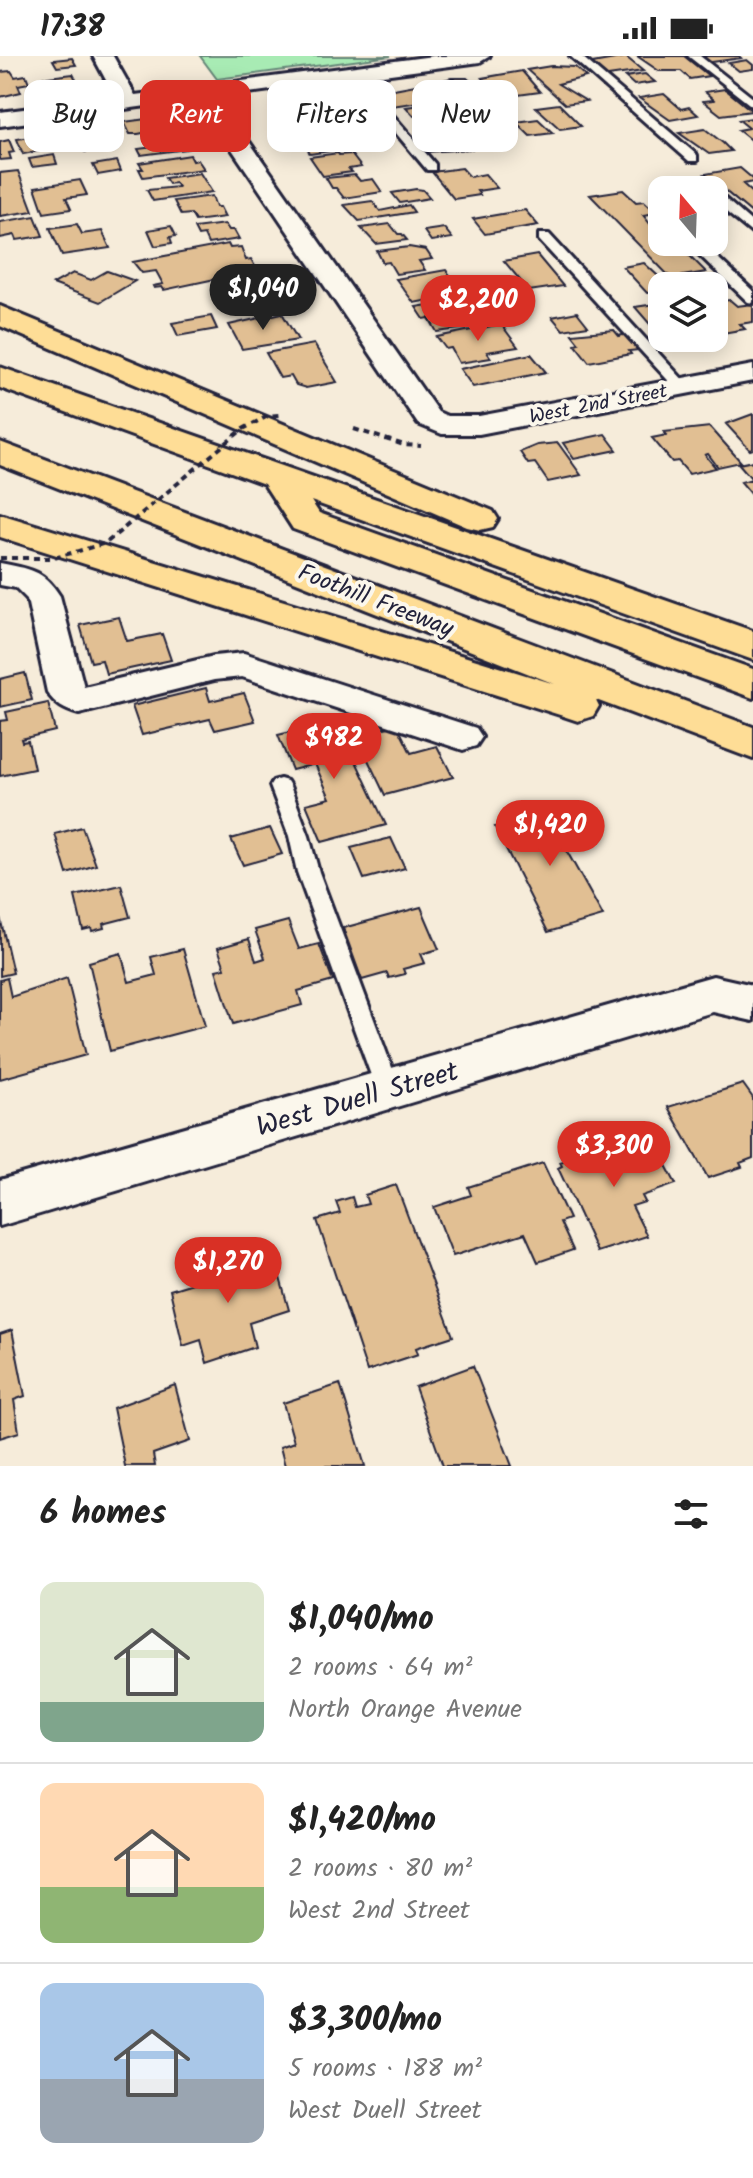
<!DOCTYPE html>
<meta charset="utf-8">
<style>
:root{--surface:#fff;--page:#f2f2f2;--text:#222;--muted:#767676;--line:#e0e0e0;--accent:#d93025}
body{margin:0;font-family:Kalam,sans-serif;background:var(--page);color:var(--text);height:100vh;display:flex;flex-direction:column;font-size:30px;white-space:nowrap}
*{box-sizing:border-box;margin:0}
p{font-size:26px;color:var(--muted)}
.icon{flex:none;width:44px;height:44px;fill:none;stroke:currentColor;stroke-width:2;stroke-linecap:round;stroke-linejoin:round}
.map{position:relative;height:1410px;overflow:hidden}
.details{display:flex;flex-direction:column;background:var(--surface);flex:1}
.details>*{flex:none}
.hud{position:absolute;left:24px;top:24px;width:706px;height:72px;display:flex;gap:16px}
.needle{width:52px;rotate:341deg}
.controls{position:absolute;left:648px;top:120px;display:grid;gap:16px}
.controls a{display:grid;place-items:center;width:80px;height:80px;border-radius:16px;background:var(--surface);box-shadow:0 4px 20px #0003;font-size:40px}
.price{position:absolute;translate:-50% -68px;padding:0 18px;border-radius:28px;background:var(--accent);color:#fff;font-size:26px;line-height:52px;filter:drop-shadow(0 2px 4px #0008)}
.price::after{content:'';position:absolute;left:50%;top:48px;width:24px;height:18px;margin-left:-12px;background:inherit;clip-path:polygon(0 0,100% 0,50% 100%)}
.price.current{background:#222;color:#fff}
ul{padding:0;list-style:none}
li{display:flex;align-items:center;gap:24px;height:200px;padding:0 40px}
li+li{border-top:2px solid var(--line)}
li span{display:grid;place-items:center;flex:none;width:224px;height:160px;border-radius:16px;color:#555}
li>.icon{margin-inline-start:auto}
span .icon{width:96px;height:96px;fill:#fffc;stroke-width:1}
li b{font-size:34px}
h2{display:flex;justify-content:space-between;align-items:center;height:96px;padding:0 40px;font-size:34px}
.pill{padding:0 28px;border-radius:16px;background:var(--surface);box-shadow:0 4px 20px #0003;font-size:28px;line-height:72px}
.pill.current{background:var(--accent);color:#fff}
.status{display:flex;justify-content:space-between;align-items:center;height:56px;padding:0 40px;background:var(--surface);direction:ltr}
.status svg{height:22px;fill:currentColor}
.map>svg:first-child{display:block}
.green{fill:#a8ebb4;stroke:#658678;stroke-width:2}
.building{fill:#e1bf93;stroke:#22223b;stroke-width:2}
.lines{fill:none;stroke-linecap:round;stroke-linejoin:round}
.service-casing{stroke:#22223b;stroke-width:6}
.minor-casing{stroke:#22223b;stroke-width:6}
.motorway-casing{stroke:#22223b;stroke-width:6}
.path{stroke:#22223b;stroke-width:4;stroke-dasharray:6 5;stroke-linecap:butt}
.service{fill:#fbf7ec;fill-rule:evenodd}
.minor{fill:#fbf7ec;fill-rule:evenodd}
.motorway{fill:#fedd96;fill-rule:evenodd}
.path-bridge{stroke:#22223b;stroke-width:4;stroke-dasharray:6 5;stroke-linecap:butt}
.labels{text-anchor:middle;stroke-width:8;stroke-linejoin:round;paint-order:stroke}
.far-street-label{font-size:20px;fill:#22223b;stroke:#fbf7ec}
.street-label{font-size:24px;fill:#22223b;stroke:#fbf7ec}
.near-street-label{font-size:28px;fill:#22223b;stroke:#fbf7ec}
</style>
<div class="status"><b>17:38</b><svg viewBox="0 0 49 12"><path d="M0 12V9h3v3zM5 12V6h3v6zM10 12V3h3v9zM15 12V0h3v12zM26 1h20v11H26zM47 4h2v5h-2z"/></svg></div>
<div class="map">
<svg width="753" height="1410" viewBox="0 0 753 1410">
<rect width="100%" height="100%" fill="#f6ecda"/>
<filter id="ink" filterUnits="userSpaceOnUse"><feTurbulence type="fractalNoise" baseFrequency=".0125" numOctaves="2"/><feDisplacementMap in="SourceGraphic" scale="16" xChannelSelector="R" yChannelSelector="G"/><feConvolveMatrix kernelMatrix="1 2 1 2 8 2 1 2 1" color-interpolation-filters="sRGB"/></filter>
<g filter="url(#ink)">
<!-- green -->
<path class="green" d="M 200,0 L 391,0 L 217,23 Z"/>
<!-- building -->
<path class="building" d="M 637,0 L 684,0 L 709,20 L 690,23 L 681,15 L 659,15 Z
M 696,0 L 739,0 L 741,2 L 705,7 Z
M 626,1 L 643,15 L 601,21 L 587,8 Z
M 72,2 L 76,9 L 57,11 L 53,4 Z
M 747,4 L 753,9 L 753,13 L 739,15 L 729,7 Z
M 551,10 L 575,11 L 586,21 L 558,28 L 586,45 L 565,48 L 527,14 Z
M 11,15 L 15,21 L 26,19 L 29,27 L 18,29 L 21,36 L 0,41 L 0,16 Z
M 522,15 L 540,36 L 503,41 L 482,22 Z
M 73,18 L 80,31 L 45,35 L 39,22 Z
M 645,18 L 655,26 L 634,29 L 625,21 Z
M 451,22 L 467,22 L 489,42 L 449,47 L 433,27 Z
M 415,29 L 426,45 L 392,50 L 378,36 Z
M 725,33 L 752,55 L 721,59 L 703,45 L 714,44 L 705,36 Z
M 664,38 L 681,53 L 689,51 L 698,59 L 670,64 L 639,42 Z
M 312,41 L 320,52 L 279,57 L 272,47 Z
M 428,48 L 436,57 L 414,60 L 406,51 Z
M 559,48 L 581,70 L 560,73 L 536,51 Z
M 335,53 L 347,70 L 297,77 L 291,67 L 286,68 L 280,60 Z
M 482,56 L 492,67 L 465,71 L 455,60 Z
M 168,60 L 174,71 L 138,78 L 130,78 L 124,66 Z
M 753,62 L 753,86 L 738,74 L 749,72 L 739,64 Z
M 538,63 L 553,77 L 530,80 L 516,66 Z
M 451,69 L 472,93 L 425,96 L 414,83 L 433,80 L 427,72 Z
M 705,73 L 723,87 L 731,95 L 709,98 L 679,77 Z
M 102,74 L 106,83 L 84,86 L 74,77 Z
M 338,74 L 348,87 L 333,90 L 336,94 L 310,98 L 305,88 L 301,89 L 295,80 Z
M 64,76 L 70,89 L 23,98 L 17,83 Z
M 174,78 L 187,93 L 141,99 L 138,93 L 154,91 L 147,85 L 148,81 Z
M 112,83 L 117,92 L 85,96 L 81,87 Z
M 9,84 L 14,96 L 9,97 L 11,103 L 0,104 L 0,86 Z
M 338,97 L 339,99 L 351,98 L 361,111 L 349,113 L 352,116 L 323,120 L 310,101 Z
M 54,99 L 57,108 L 32,111 L 29,103 Z
M 190,99 L 193,105 L 198,104 L 204,113 L 143,121 L 139,113 L 143,113 L 139,107 Z
M 117,105 L 121,115 L 98,119 L 93,109 Z
M 462,112 L 470,121 L 485,118 L 497,132 L 477,135 L 480,139 L 454,143 L 432,116 Z
M 740,112 L 753,123 L 753,126 L 743,128 L 753,137 L 753,158 L 705,118 Z
M 18,115 L 33,155 L 0,160 L 0,117 Z
M 200,117 L 212,136 L 153,145 L 147,134 L 178,131 L 175,127 L 169,128 L 165,122 Z
M 355,119 L 360,125 L 373,123 L 382,136 L 344,142 L 336,132 L 332,132 L 326,122 Z
M 691,119 L 709,134 L 664,134 L 658,129 L 670,127 L 666,123 Z
M 80,124 L 87,139 L 66,142 L 71,153 L 44,157 L 35,131 Z
M 416,133 L 423,134 L 430,142 L 400,147 L 392,137 Z
M 623,134 L 636,146 L 644,145 L 657,157 L 643,159 L 659,179 L 662,179 L 662,186 L 678,188 L 706,216 L 671,222 L 590,139 Z
M 212,140 L 216,151 L 220,151 L 225,161 L 195,165 L 191,158 L 181,159 L 174,145 Z
M 372,145 L 380,155 L 409,149 L 414,156 L 359,165 L 344,149 Z
M 525,154 L 538,169 L 485,178 L 473,163 Z
M 35,160 L 43,180 L 17,184 L 15,179 L 0,182 L 0,166 Z
M 77,168 L 82,178 L 102,175 L 110,192 L 62,199 L 50,172 Z
M 225,168 L 229,174 L 234,174 L 239,183 L 208,188 L 204,179 L 198,180 L 194,172 Z
M 390,168 L 398,178 L 402,178 L 407,184 L 376,188 L 361,172 Z
M 171,170 L 176,180 L 170,181 L 172,187 L 155,190 L 148,174 Z
M 444,172 L 452,182 L 431,185 L 424,175 Z
M 228,188 L 230,192 L 241,191 L 246,204 L 251,203 L 257,214 L 164,234 L 162,231 L 154,232 L 153,230 L 163,228 L 156,215 L 142,217 L 133,206 Z
M 409,191 L 426,194 L 432,203 L 419,205 L 425,214 L 396,218 L 389,206 L 383,207 L 377,195 Z
M 537,199 L 563,230 L 529,235 L 504,205 Z
M 644,207 L 669,230 L 662,230 L 662,236 L 647,237 L 623,211 Z
M 446,214 L 464,237 L 414,247 L 396,223 Z
M 107,215 L 135,225 L 100,246 L 53,228 L 73,217 L 91,224 Z
M 261,224 L 265,237 L 270,236 L 275,248 L 242,253 L 239,247 L 227,249 L 221,237 L 233,235 L 230,229 Z
M 714,237 L 722,245 L 730,244 L 737,250 L 753,248 L 753,266 L 740,268 L 745,273 L 723,277 L 714,268 Z
M 465,243 L 471,250 L 488,247 L 493,254 L 476,257 L 480,262 L 464,265 L 468,272 L 437,276 L 429,262 L 424,263 L 416,251 Z
M 662,247 L 662,282 L 714,282 L 714,277 L 722,285 L 687,291 L 683,286 L 668,289 L 635,251 Z
M 577,256 L 588,270 L 563,274 L 552,261 Z
M 282,257 L 298,284 L 242,293 L 229,269 Z
M 211,260 L 217,273 L 178,280 L 172,267 Z
M 501,268 L 518,291 L 487,296 L 491,302 L 459,307 L 451,292 L 446,293 L 437,281 Z
M 614,274 L 619,280 L 626,278 L 639,294 L 629,295 L 631,298 L 589,306 L 575,288 L 579,287 L 572,278 Z
M 314,288 L 337,326 L 306,332 L 296,329 L 291,320 L 280,322 L 266,297 Z
M 531,298 L 546,316 L 473,331 L 460,313 Z
M 753,358 L 753,393 L 750,394 L 726,368 Z
M 710,371 L 741,406 L 718,411 L 708,398 L 705,399 L 716,412 L 689,418 L 678,405 L 672,406 L 652,382 L 667,379 L 664,376 Z
M 605,378 L 617,394 L 574,403 L 563,387 Z
M 558,387 L 581,419 L 548,426 L 535,407 L 528,408 L 520,396 L 537,389 Z
M 753,405 L 753,440 L 741,426 L 752,423 L 739,408 Z
M 119,561 L 127,585 L 162,578 L 171,604 L 106,618 L 102,604 L 91,606 L 80,569 Z
M 25,617 L 32,644 L 0,651 L 0,623 Z
M 206,632 L 210,645 L 244,637 L 255,665 L 215,674 L 210,663 L 142,679 L 132,650 Z
M 48,647 L 55,675 L 21,683 L 22,686 L 28,685 L 34,713 L 0,720 L 0,665 L 8,664 L 6,656 Z
M 337,665 L 386,769 L 322,786 L 306,748 L 330,742 L 315,708 L 292,714 L 278,679 Z
M 397,669 L 411,697 L 437,690 L 453,721 L 385,739 L 356,679 Z
M 568,752 L 586,783 L 564,790 L 603,860 L 548,876 L 495,771 Z
M 82,771 L 96,809 L 67,818 L 55,778 Z
M 270,772 L 282,798 L 243,809 L 231,783 Z
M 391,782 L 405,812 L 364,823 L 351,792 Z
M 121,829 L 130,861 L 103,868 L 104,872 L 92,875 L 91,872 L 83,874 L 75,840 Z
M 421,851 L 439,893 L 421,898 L 425,907 L 403,913 L 405,918 L 389,922 L 387,917 L 362,924 L 343,872 Z
M 0,861 L 13,917 L 0,920 Z
M 288,865 L 299,893 L 319,888 L 333,925 L 298,935 L 302,949 L 233,968 L 216,914 L 225,912 L 218,892 L 249,883 L 256,905 L 265,902 L 255,874 Z
M 183,893 L 205,970 L 110,995 L 89,906 L 121,897 L 129,926 L 156,919 L 151,901 Z
M 7,922 L 11,941 L 67,922 L 86,999 L 0,1023 L 0,924 Z
M 743,1028 L 753,1042 L 753,1102 L 740,1107 L 742,1111 L 708,1122 L 668,1051 Z
M 616,1083 L 621,1092 L 652,1083 L 676,1128 L 642,1140 L 645,1146 L 632,1150 L 647,1180 L 597,1196 L 558,1112 L 562,1110 L 560,1106 L 578,1100 L 583,1104 L 579,1096 Z
M 543,1107 L 569,1163 L 560,1166 L 573,1194 L 538,1206 L 525,1177 L 453,1200 L 434,1151 L 471,1139 L 468,1131 Z
M 396,1129 L 453,1280 L 416,1292 L 418,1298 L 367,1315 L 317,1164 L 340,1157 L 336,1146 L 352,1141 L 355,1151 L 368,1148 L 365,1139 Z
M 274,1200 L 289,1254 L 249,1267 L 255,1291 L 207,1307 L 201,1284 L 183,1290 L 170,1234 L 196,1226 L 194,1216 L 239,1202 L 241,1210 Z
M 12,1274 L 25,1340 L 14,1344 L 19,1376 L 0,1382 L 0,1278 Z
M 473,1310 L 512,1410 L 443,1410 L 415,1331 Z
M 340,1328 L 365,1410 L 285,1410 L 280,1391 L 294,1386 L 283,1347 Z
M 175,1329 L 190,1385 L 153,1398 L 155,1410 L 125,1410 L 113,1352 Z"/>
<g class="lines">
<!-- service casing -->
<g class="service-casing">
<path id="service" d="M 570,0 L 581,0 L 697,99 L 697,105 L 689,105 Z
M 688,0 L 700,0 L 753,42 L 753,51 Z
M 347,15 L 355,15 L 435,108 L 435,114 L 427,114 L 347,19 Z
M 714,140 L 722,140 L 753,167 L 753,178 L 714,146 Z
M 539,178 L 549,178 L 687,328 L 687,334 L 677,334 L 539,184 Z
M 686,186 L 701,186 L 753,235 L 753,247 L 748,246 Z
M 280,723 L 287,725 L 290,730 L 309,780 L 319,816 L 400,1033 L 397,1041 L 388,1044 L 379,1041 L 376,1033 L 297,816 L 289,780 L 270,730 L 273,725 Z"/>
</g>
<!-- minor casing -->
<g class="minor-casing">
<path id="minor" d="M 93,0 L 113,0 L 135,39 L 433,0 L 490,0 L 480,6 L 218,41 L 438,356 L 447,360 L 479,360 L 753,309 L 753,325 L 479,378 L 442,378 L 418,368 L 198,43 L 0,70 L 0,56 L 115,41 Z
M 0,507 C 29,513 43,513 60,540 L 84,631 L 214,600 L 244,597 L 476,672 L 482,681 L 476,690 L 463,694 L 242,621 L 214,624 L 79,658 C 65,654 55,649 47,636 L 27,543 L 16,532 L 0,529 Z
M 713,920 L 753,929 L 753,965 L 713,956 L 0,1170 L 0,1124 Z"/>
</g>
<!-- motorway casing -->
<g class="motorway-casing">
<path id="motorway" d="M 0,250 L 493,455 L 498,463 L 493,471 L 480,474 L 467,471 L 0,270 Z
M 0,311 L 753,575 L 753,604 L 311,445 L 319,457 L 753,613 L 753,642 L 293,473 L 264,428 L 0,332 Z
M 0,386 L 753,671 L 753,703 L 596,644 L 599,650 L 593,660 L 578,665 L 563,660 L 0,481 L 0,458 L 555,628 L 0,409 Z"/>
</g>
<!-- path -->
<path class="path" d="M 354,373 L 404,389 L 421,390"/>
<!-- service -->
<use href="#service" class="service"/>
<!-- minor -->
<use href="#minor" class="minor"/>
<!-- motorway -->
<use href="#motorway" class="motorway"/>
<!-- path-bridge -->
<path class="path-bridge" d="M 0,502 L 54,502 L 106,487 L 243,373 L 268,360 L 279,359"/>
</g>
</g>
<g class="labels">
<!-- far-street labels -->
<g class="far-street-label">
<text transform="translate(598 347) rotate(-11)" y="7">West 2nd Street</text>
</g>
<!-- street labels -->
<g class="street-label">
<text transform="translate(376 544) rotate(21)" y="8">Foothill Freeway</text>
</g>
<!-- near-street labels -->
<g class="near-street-label">
<text transform="translate(357 1042) rotate(-16)" y="10">West Duell Street</text>
</g>
</g>
</svg>
<div class="controls">
<a><svg class="needle" viewBox="-14 -14 28 28"><path d="M0-13l5 13h-10z" fill="#e53935"/><path d="M0 13l5-13h-10z" fill="#767676"/></svg></a>
<a><svg class="icon" aria-label="layers" viewBox="0 0 24 24"><path d="M12 4l9 5-9 5-9-5zM3 14l9 5 9-5"/></svg></a>
</div>
<b class="price current" style="left:263px;top:276px">$1,040</b>
<b class="price" style="left:478px;top:287px">$2,200</b>
<b class="price" style="left:334px;top:725px">$982</b>
<b class="price" style="left:550px;top:812px">$1,420</b>
<b class="price" style="left:614px;top:1133px">$3,300</b>
<b class="price" style="left:228px;top:1249px">$1,270</b>
<div class="hud">
<a class="pill">Buy</a>
<a class="pill current">Rent</a>
<a class="pill">Filters</a>
<a class="pill">New</a>
</div>
</div>
<section class="details">
<h2>6 homes<svg class="icon" aria-label="filters" viewBox="0 0 24 24"><path d="M4 7h16M4 17h16"/><circle cx="9" cy="7" r="2"/><circle cx="15" cy="17" r="2"/></svg></h2>
<ul>
<li><span style="background:linear-gradient(#dfe7d0 75%,#7fa58c 0)"><svg class="icon" aria-label="home" viewBox="0 0 24 24"><path d="M3 11l9-7 9 7M6 9v11h12V9"/></svg></span><div><b>$1,040/mo</b><p>2 rooms · 64 m²</p><p>North Orange Avenue</p></div></li>
<li><span style="background:linear-gradient(#ffd9b3 65%,#8fb573 0)"><svg class="icon" aria-label="home" viewBox="0 0 24 24"><path d="M3 11l9-7 9 7M6 9v11h12V9"/></svg></span><div><b>$1,420/mo</b><p>2 rooms · 80 m²</p><p>West 2nd Street</p></div></li>
<li><span style="background:linear-gradient(#a9c7e8 60%,#9aa5b1 0)"><svg class="icon" aria-label="home" viewBox="0 0 24 24"><path d="M3 11l9-7 9 7M6 9v11h12V9"/></svg></span><div><b>$3,300/mo</b><p>5 rooms · 188 m²</p><p>West Duell Street</p></div></li>
</ul>
</section>
